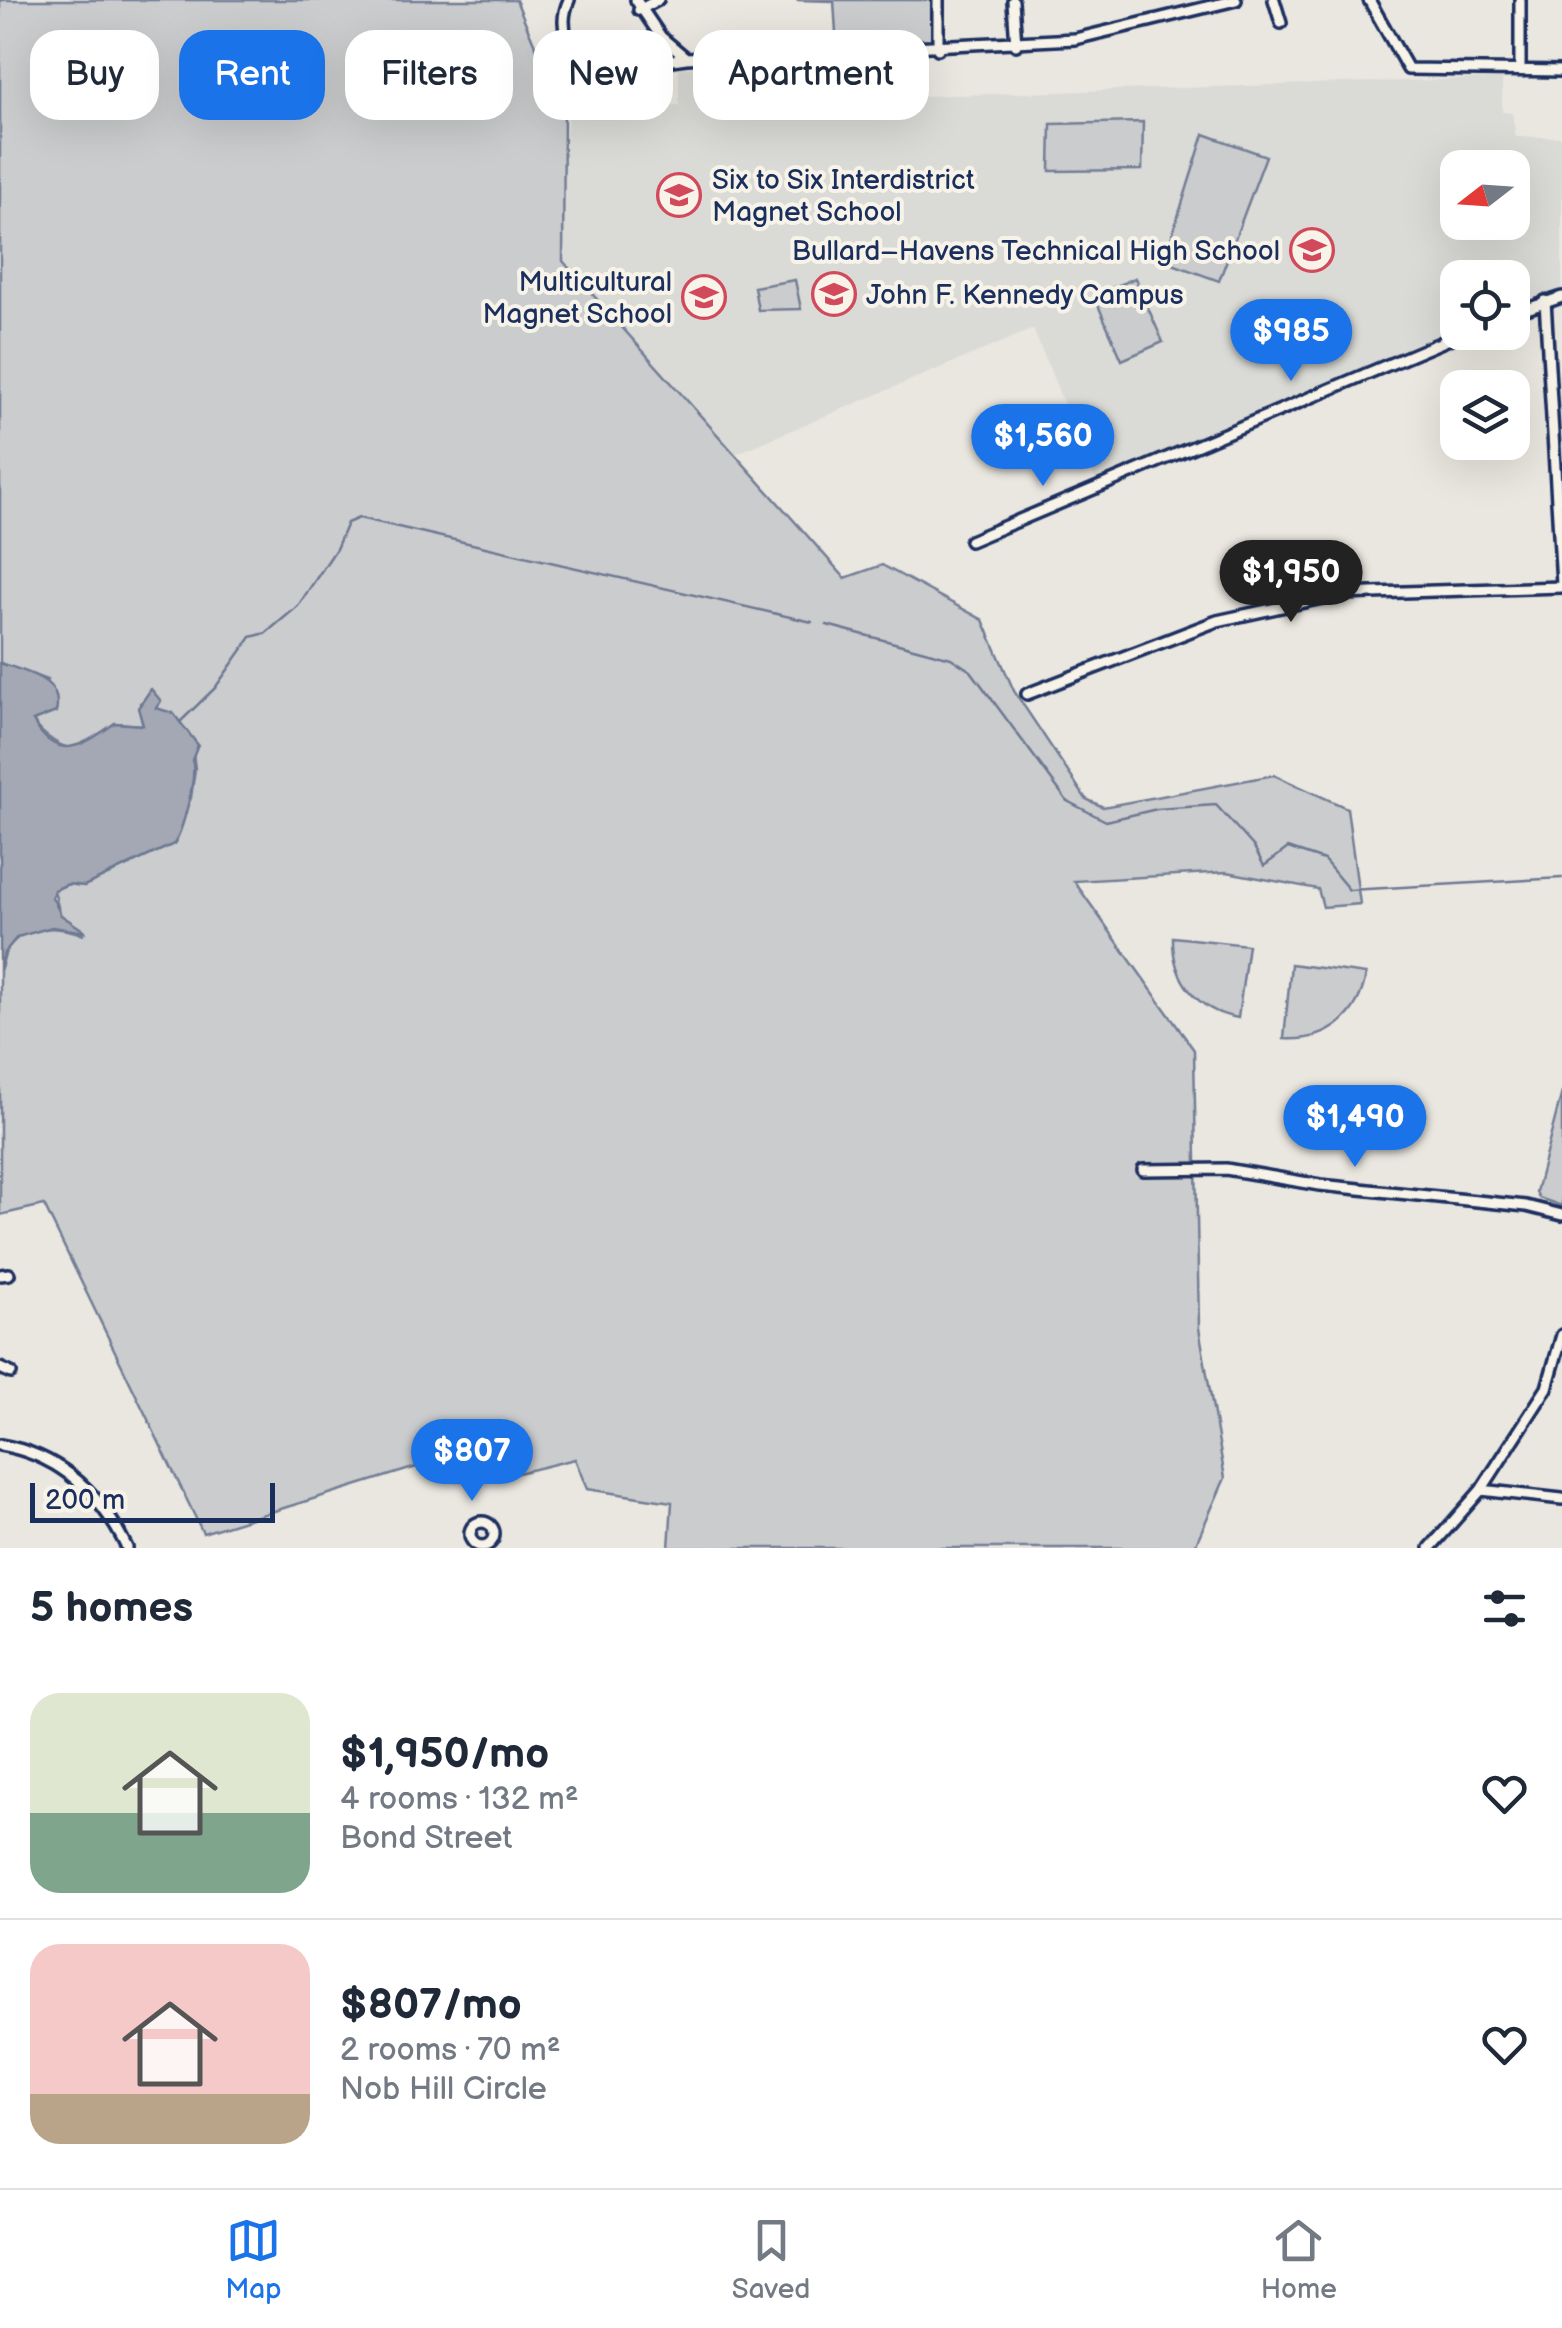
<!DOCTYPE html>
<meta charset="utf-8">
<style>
:root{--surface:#fff;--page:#f2f2f3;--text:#1f2937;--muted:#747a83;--line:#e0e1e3;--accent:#1a73e8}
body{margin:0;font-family:"Balsamiq Sans",sans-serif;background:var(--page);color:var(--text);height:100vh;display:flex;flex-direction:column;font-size:38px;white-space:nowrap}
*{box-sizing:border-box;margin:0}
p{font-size:32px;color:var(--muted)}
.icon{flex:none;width:55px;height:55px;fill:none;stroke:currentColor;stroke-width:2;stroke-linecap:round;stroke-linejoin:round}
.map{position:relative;height:1548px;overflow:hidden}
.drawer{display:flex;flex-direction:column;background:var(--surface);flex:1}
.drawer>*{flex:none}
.guide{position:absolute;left:30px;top:30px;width:1000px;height:90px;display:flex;gap:20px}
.needle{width:65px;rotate:253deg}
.tools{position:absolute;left:1440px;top:150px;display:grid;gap:20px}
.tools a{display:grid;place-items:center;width:90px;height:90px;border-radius:20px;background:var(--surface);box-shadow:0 10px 40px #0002;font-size:50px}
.scale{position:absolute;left:30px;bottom:25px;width:245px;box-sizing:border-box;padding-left:10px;border:5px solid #1b2f5e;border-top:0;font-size:28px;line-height:35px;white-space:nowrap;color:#1b2f5e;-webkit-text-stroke:8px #f7f3e8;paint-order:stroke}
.price{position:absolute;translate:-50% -85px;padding:0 22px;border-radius:35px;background:var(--accent);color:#fff;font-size:32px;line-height:65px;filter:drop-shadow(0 2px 5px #0008)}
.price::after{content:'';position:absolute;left:50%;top:60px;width:30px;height:22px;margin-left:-15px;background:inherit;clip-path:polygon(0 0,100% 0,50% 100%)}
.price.active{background:#222;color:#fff}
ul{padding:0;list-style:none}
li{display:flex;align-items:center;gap:30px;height:250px;padding:0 30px}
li+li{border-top:2px solid var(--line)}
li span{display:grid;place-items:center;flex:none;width:280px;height:200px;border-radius:30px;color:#555}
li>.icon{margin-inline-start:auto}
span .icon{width:120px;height:120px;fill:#fffc;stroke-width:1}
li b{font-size:42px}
h2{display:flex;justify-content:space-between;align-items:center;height:120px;padding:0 30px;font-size:42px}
.pill{padding:0 35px;border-radius:30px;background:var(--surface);box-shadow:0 10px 40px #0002;font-size:35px;line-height:90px}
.pill.active{background:var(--accent);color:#fff}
.tab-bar{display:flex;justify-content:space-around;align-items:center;height:140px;border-top:2px solid var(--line);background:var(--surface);font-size:28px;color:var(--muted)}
.tab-bar a{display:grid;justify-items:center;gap:5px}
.tab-bar .active{color:var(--accent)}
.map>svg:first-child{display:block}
.built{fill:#dadad6;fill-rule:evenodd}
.green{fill:#cbcccd;stroke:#737e96;stroke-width:2.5}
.water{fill:#a3a8b4;stroke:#6d7892;stroke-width:2.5}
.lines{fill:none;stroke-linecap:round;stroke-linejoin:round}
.stream{stroke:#6d7892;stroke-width:2.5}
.minor-casing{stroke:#1b2f5e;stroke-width:16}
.minor{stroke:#f7f3e8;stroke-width:9}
.labels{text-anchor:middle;stroke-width:8;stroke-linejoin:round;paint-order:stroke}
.poi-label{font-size:28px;fill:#1b2f5e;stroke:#f7f3e8;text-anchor:start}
</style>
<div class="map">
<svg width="1562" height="1548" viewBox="0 0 1562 1548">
<rect width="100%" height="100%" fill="#eae7e0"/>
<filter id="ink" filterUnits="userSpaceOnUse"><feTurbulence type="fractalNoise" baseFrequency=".01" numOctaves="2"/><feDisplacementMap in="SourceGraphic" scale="20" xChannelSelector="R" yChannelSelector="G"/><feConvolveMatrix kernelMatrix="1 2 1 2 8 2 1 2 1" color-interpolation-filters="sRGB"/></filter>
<g filter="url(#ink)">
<!-- built -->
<path class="built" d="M 704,67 L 708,105 L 723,109 L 728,102 L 1502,78 L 1502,112 L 1512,113 L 1516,137 L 1562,137 L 1562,292 L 1513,308 L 1512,278 L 1458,278 L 1457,330 L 1096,481 L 1033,329 L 728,457 L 554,260 L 569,109 L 609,111 L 679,105 L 679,68 ZM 1458,168 L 1512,168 L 1512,222 L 1458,222 Z"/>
<!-- green -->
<path class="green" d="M 0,0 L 516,0 L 564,115 L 563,261 L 845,578 L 882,565 L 983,620 L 1014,691 L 1086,799 L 1103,807 L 1274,775 L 1347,808 L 1360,904 L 1323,907 L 1318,889 L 1227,872 L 1074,881 L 1194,1050 L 1199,1328 L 1225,1478 L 1194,1548 L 669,1548 L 672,1502 L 587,1489 L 575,1459 L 490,1480 L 451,1481 L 439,1460 L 203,1533 L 44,1205 L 0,1215 L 0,970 C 4,962 3,955 8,948 C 25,924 59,925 84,935 L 60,915 L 54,890 L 68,884 L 84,886 L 169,846 L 191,798 L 195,769 L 193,753 L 156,708 L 160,701 L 148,698 L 140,703 L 143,725 L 115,723 C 105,730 92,743 81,747 C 65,754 40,733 33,721 L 47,680 L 0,663 Z
M 796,0 L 933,0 L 932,41 L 929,45 L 837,49 L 834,1 Z
M 1143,122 L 1142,170 L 1050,171 L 1051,124 Z
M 1204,134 L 1266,156 L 1219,281 L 1164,261 Z
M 1135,278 L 1163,342 L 1122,360 L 1094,296 Z
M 795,280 L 801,309 L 758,310 L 754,287 Z
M 1173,937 L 1248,945 L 1238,1018 C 1196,1011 1172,978 1173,937 Z
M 1291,964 L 1366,974 C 1359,1017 1328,1042 1284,1039 Z
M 1562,1092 L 1562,1206 L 1539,1198 L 1536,1192 Z"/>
<!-- water -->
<path class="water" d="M 0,663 C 25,672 64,678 56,712 L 33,721 C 58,766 86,743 115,723 L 143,725 L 138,708 L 151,689 L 161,701 L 156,708 L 173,713 L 198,745 L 192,760 C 198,776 182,832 174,844 L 84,886 L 68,884 L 54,890 L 52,897 L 61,915 L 86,932 L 52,927 L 17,937 L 4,953 L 0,970 Z"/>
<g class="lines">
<!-- stream -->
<path class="stream" d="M 827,625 L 951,658 L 971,671 L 1067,801 L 1106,821 L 1157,809 L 1216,805 L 1254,847 L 1264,866 L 1288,848 L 1324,860 L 1349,890 L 1562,878
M 180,722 L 215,688 L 251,637 L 266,633 L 298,606 L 336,549 L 347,523 L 359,518 L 812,622"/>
<!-- minor casing -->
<g class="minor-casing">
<path id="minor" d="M 569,0 C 557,26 568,48 587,69 L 599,71 L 686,58 L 1075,39 L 1236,0
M 636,0 L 661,37 L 686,58
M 1274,0 L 1281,23
M 1369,0 L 1408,69 L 1562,71
M 1013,1 L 1016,45
M 639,10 L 658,0
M 938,49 L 938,0
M 1520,70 L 1520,0
M 1545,301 L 1562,584
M 1512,314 L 1562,297
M 970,541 L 1466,332
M 1027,694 L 1217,621 L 1341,594 L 1562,587
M 1143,1170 L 1226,1169 L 1320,1185 L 1526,1206 L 1562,1215
M 0,1275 L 9,1274
M 0,1368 L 11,1373
M 0,1445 C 60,1455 101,1494 127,1548
M 1481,1490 L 1562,1499
M470 1534a12 12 0 1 1 24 0a12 12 0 1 1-24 0Z
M 1430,1548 L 1481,1490 L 1547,1388 L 1562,1335"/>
</g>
<!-- minor -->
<use href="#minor" class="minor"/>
</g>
</g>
<!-- icons -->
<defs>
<g id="school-ring" transform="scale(2.25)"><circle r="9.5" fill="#f7f3e8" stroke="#d1495b" stroke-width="1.5"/><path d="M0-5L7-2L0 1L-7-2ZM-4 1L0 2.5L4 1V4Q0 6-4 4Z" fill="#d1495b"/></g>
</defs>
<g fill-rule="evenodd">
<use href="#school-ring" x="679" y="195"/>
<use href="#school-ring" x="1312" y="250"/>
<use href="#school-ring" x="834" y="294"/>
<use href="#school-ring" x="704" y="297"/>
</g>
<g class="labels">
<!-- poi labels -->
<g class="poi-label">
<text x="712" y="189">Six to Six Interdistrict<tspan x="712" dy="32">Magnet School</tspan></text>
<text x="1280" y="260" text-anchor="end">Bullard–Havens Technical High School</text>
<text x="672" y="291" text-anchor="end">Multicultural<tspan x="672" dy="32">Magnet School</tspan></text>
<text x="866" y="304">John F. Kennedy Campus</text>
</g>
</g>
</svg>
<div class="tools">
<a><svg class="needle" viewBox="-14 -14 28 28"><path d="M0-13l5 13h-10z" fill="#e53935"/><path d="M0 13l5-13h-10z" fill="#747a83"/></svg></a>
<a><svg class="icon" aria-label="locate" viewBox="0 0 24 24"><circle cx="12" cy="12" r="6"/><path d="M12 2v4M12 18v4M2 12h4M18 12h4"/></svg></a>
<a><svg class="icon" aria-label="layers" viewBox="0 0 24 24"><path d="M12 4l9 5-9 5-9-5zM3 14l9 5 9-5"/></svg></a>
</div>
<div class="scale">200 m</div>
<b class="price" style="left:1291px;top:384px">$985</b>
<b class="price" style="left:1043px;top:489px">$1,560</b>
<b class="price active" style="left:1291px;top:625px">$1,950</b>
<b class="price" style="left:1355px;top:1170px">$1,490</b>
<b class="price" style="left:472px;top:1504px">$807</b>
<div class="guide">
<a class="pill">Buy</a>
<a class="pill active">Rent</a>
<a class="pill">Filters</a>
<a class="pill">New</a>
<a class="pill">Apartment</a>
</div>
</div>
<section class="drawer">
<h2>5 homes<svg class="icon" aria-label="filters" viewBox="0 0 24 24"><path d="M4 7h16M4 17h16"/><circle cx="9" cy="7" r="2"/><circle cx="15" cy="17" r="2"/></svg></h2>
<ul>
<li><span style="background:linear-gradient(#dfe7d0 60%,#7fa58c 0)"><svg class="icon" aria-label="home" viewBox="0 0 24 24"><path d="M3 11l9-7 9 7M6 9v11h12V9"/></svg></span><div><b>$1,950/mo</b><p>4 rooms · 132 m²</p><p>Bond Street</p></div><svg class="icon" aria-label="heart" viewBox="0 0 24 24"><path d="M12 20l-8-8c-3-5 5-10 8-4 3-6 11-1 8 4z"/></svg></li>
<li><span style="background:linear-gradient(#f6c9c9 75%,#b9a48a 0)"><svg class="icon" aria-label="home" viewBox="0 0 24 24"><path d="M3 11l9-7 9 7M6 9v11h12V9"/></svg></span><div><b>$807/mo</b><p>2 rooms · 70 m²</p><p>Nob Hill Circle</p></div><svg class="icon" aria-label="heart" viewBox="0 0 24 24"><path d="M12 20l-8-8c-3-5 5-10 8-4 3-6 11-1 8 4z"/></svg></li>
</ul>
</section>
<nav class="tab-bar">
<a class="active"><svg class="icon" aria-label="map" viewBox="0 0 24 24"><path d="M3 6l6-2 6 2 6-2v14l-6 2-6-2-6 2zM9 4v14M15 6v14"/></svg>Map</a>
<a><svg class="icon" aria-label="saved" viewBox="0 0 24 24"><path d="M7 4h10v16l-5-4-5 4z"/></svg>Saved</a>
<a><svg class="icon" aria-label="home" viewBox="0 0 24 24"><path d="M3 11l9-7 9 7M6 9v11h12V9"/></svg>Home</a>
</nav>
